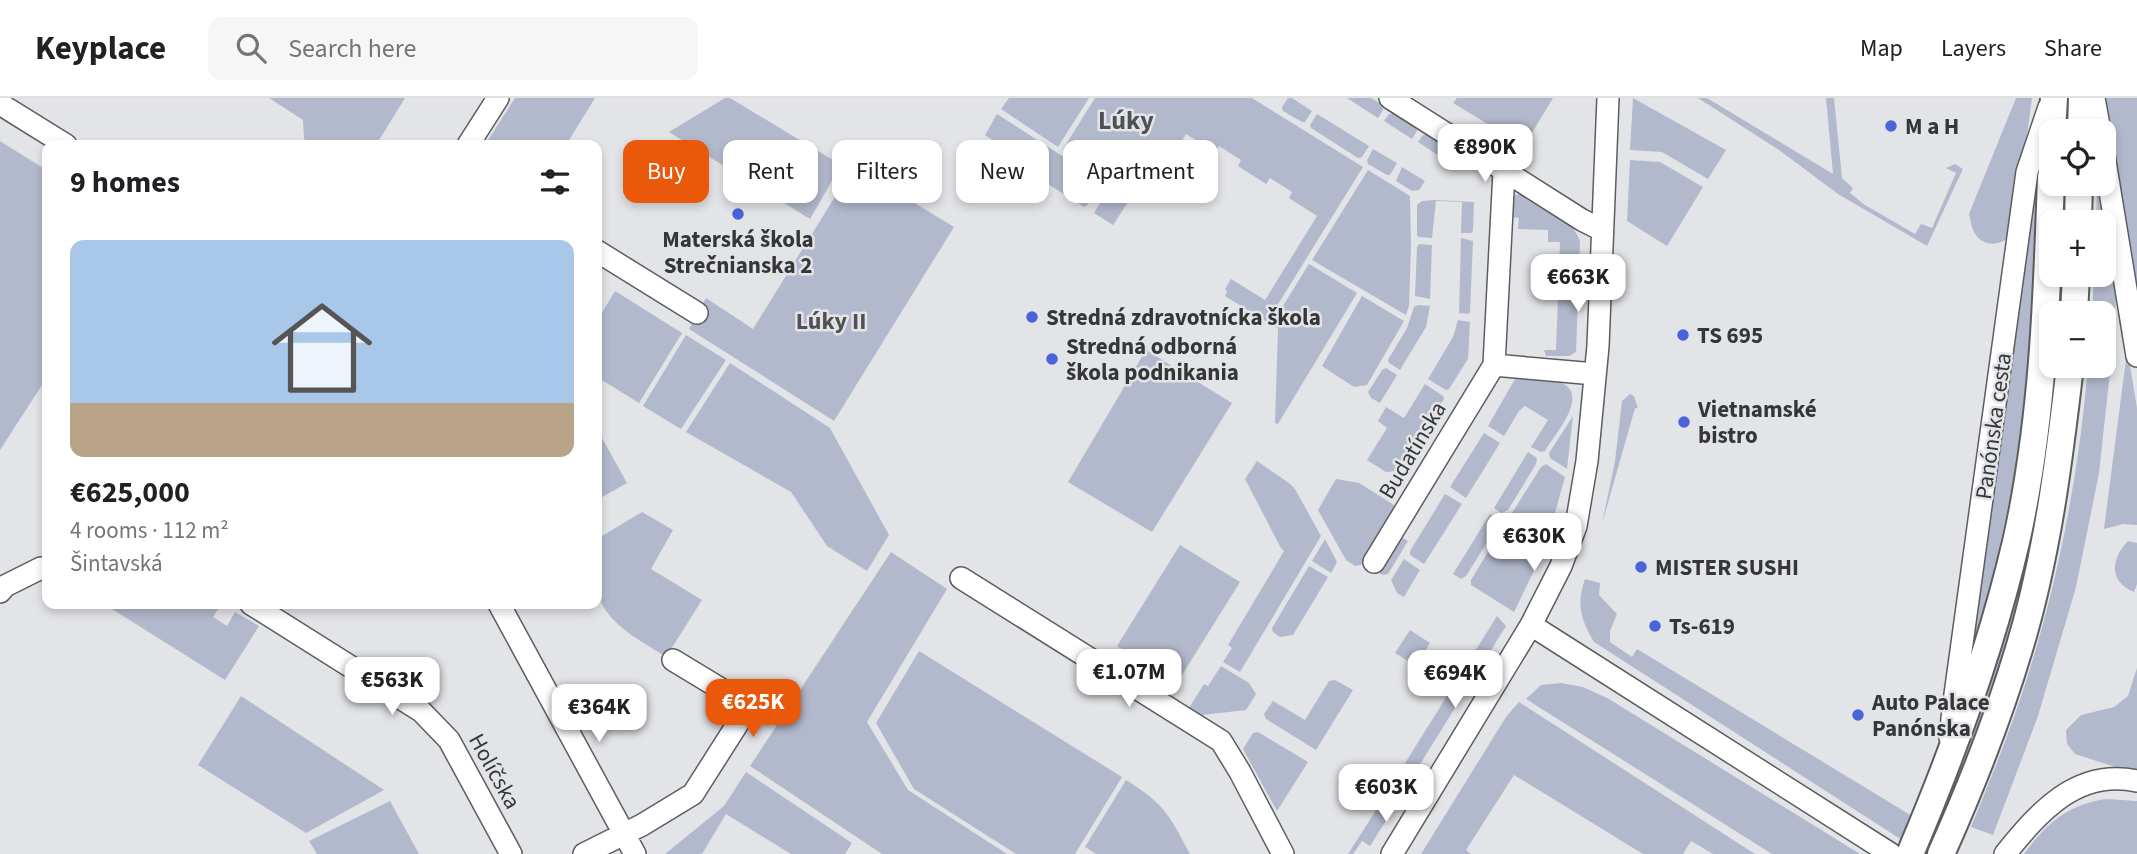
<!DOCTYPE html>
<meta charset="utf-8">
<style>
:root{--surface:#fff;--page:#f6f6f6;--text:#202124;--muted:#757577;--line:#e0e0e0;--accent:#ea580c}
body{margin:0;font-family:"Source Sans 3",sans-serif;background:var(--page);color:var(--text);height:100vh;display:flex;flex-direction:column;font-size:26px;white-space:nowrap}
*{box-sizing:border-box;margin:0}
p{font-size:23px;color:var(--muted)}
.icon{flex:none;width:38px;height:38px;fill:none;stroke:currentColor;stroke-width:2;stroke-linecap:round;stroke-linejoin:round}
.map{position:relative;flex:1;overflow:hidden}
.drawer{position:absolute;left:42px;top:42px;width:560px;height:469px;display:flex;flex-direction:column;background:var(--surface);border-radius:14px;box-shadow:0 4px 10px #0003}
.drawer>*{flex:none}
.guide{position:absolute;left:623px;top:42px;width:665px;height:63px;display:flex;gap:14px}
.buttons{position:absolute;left:2039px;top:21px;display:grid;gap:14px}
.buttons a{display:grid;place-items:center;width:77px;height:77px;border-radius:14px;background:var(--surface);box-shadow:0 4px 10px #0003;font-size:35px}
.price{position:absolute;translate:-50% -60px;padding:0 16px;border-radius:14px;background:#fff;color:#222;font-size:23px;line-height:46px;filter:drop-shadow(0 2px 4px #0008)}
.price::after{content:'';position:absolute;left:50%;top:42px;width:21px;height:16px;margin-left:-10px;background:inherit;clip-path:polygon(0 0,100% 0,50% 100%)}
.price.active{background:var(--accent);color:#fff}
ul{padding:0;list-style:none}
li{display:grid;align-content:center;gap:14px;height:371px;padding:0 28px}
li span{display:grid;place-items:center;height:217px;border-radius:14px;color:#555}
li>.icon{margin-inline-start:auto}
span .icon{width:126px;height:126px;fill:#fffc;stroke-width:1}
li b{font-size:30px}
h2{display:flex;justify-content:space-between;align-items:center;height:84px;padding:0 28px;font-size:30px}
.pill{padding:0 24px;border-radius:14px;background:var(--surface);box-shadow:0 4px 10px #0003;font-size:24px;line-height:63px}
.pill.active{background:var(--accent);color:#fff}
header{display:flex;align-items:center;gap:42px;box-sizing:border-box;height:98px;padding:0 35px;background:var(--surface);border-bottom:2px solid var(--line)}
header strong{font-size:33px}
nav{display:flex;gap:38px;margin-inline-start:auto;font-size:24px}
.search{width:490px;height:63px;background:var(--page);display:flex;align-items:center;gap:18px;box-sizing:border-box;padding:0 24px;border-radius:14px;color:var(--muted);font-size:26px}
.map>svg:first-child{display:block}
.green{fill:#b2b9cc}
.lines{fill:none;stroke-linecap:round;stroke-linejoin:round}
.minor-casing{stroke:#5c5d60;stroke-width:24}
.major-casing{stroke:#5c5d60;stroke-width:30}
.minor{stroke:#fff;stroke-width:21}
.major{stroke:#fff;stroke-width:26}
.poi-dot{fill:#4b63d8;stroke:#e3e4e7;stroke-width:2.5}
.labels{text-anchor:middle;stroke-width:5;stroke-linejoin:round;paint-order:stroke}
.poi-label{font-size:23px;font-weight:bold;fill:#353637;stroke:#e3e4e7;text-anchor:start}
.street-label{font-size:23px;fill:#353637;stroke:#e3e4e7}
.neighbourhood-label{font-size:24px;font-weight:bold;fill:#505154;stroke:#e3e4e7}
.quarter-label{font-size:26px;font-weight:bold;fill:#505154;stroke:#e3e4e7}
</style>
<header>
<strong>Keyplace</strong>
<div class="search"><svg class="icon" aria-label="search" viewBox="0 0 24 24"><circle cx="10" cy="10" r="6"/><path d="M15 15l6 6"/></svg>Search here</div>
<nav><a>Map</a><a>Layers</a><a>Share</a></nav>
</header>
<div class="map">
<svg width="2137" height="756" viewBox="0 0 2137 756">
<rect width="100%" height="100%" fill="#e3e4e7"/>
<!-- green -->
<path class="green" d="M 269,0 L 405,0 L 376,47 L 306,47 L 308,43 L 304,41 L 303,22 Z
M 515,0 L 595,0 L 566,47 L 485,47 Z
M 725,0 L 730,0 L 841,67 L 810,121 L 669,34 Z
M 1009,0 L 1089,0 L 1058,49 L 1001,11 Z
M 1095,0 L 1252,0 L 1363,69 L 1267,224 L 1225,198 L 1227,193 L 1225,191 L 1231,181 L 1265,202 L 1317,118 L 1289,100 L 1292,94 L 1270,80 L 1266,86 L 1238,68 L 1241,62 L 1219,48 L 1215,54 L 1186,36 L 1144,104 L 1063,51 Z
M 1288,0 L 1292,0 L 1312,13 L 1305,24 L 1302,24 L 1283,13 L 1282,9 Z
M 1347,0 L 1371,0 L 1382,7 L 1383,12 L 1378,20 Z
M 1457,0 L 1553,0 L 1524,48 L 1453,5 Z
M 1633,0 L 1726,52 L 1708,81 L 1662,54 L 1630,52 Z
M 1698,0 L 1707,0 L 1833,76 L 1826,0 L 1834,0 L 1842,80 L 1853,90 L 1850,95 L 1865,107 L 1915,136 L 1921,126 L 1932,130 L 1956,75 L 1946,70 L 1955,66 L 1963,71 L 1927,148 L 1838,96 L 1779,52 Z
M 2016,0 L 2032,0 L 2014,134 C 2004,148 1983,151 1974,134 C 1971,129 1971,122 1969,116 Z
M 2106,0 L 2137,0 L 2137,186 Z
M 1394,15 L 1416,28 L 1417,33 L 1412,41 L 1384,23 L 1389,16 Z
M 997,16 L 1101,83 L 1087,107 L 1084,109 L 1006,59 L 1009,54 L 985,37 Z
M 1317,16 L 1369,48 L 1362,59 L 1358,60 L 1311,30 L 1310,27 Z
M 1428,36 L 1447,48 L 1441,59 L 1418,44 L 1423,37 Z
M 0,43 L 43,70 L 47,68 L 47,285 L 44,284 L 0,352 Z
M 1373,51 L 1397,65 L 1390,77 L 1387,77 L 1368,66 L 1367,62 Z
M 1630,62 L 1660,64 L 1703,89 L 1667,148 L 1627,123 Z
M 854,68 L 954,129 L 834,323 L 689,231 L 706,200 L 753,231 Z
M 1402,69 L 1425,83 L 1419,92 L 1412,93 L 1396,83 Z
M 1368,72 L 1410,98 L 1411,148 L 1409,208 L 1406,217 L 1312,162 Z
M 1110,89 L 1130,101 L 1113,127 L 1094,115 Z
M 2097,92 L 2100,92 L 2116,200 L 2112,256 L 2099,375 L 2076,489 L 2038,618 L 1993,737 L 1971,729 C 1986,692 2001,656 2014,619 C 2054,506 2078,387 2088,268 L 2104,268 L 2104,215 L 2092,215 L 2094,177 L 2104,177 L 2104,124 L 2096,124 Z
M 1523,96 C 1544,109 1571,119 1580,143 L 1576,254 L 1569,258 L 1546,258 L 1544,252 L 1556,252 L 1560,144 L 1548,144 L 1548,132 L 1518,131 L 1519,120 L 1511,119 L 1512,104 L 1515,97 Z
M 2035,97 L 2038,97 L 2039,99 L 2030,239 L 2020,352 L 1985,516 L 1970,566 Z
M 1435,102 L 1474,104 L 1473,133 L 1471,135 L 1461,135 L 1462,104 L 1436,103 L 1432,140 L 1419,139 L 1417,137 L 1417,107 L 1422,103 Z
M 1461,140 L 1473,143 L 1470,214 L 1468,216 L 1459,215 Z
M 1419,146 L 1432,147 L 1430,201 L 1415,198 L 1417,149 Z
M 1309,166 L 1357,195 L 1278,326 L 1275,325 L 1278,230 L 1271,227 Z
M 615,193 L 682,235 L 639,305 L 597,279 L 597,223 Z
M 1362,198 L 1404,223 L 1367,287 L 1354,289 L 1322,268 Z
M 1418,207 L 1430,208 L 1426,229 L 1400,272 L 1389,265 L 1388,262 L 1407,230 L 1414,209 Z
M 1458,222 L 1470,224 L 1468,261 L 1449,291 L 1446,292 L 1428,281 L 1453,239 Z
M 686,237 L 726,262 L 681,331 L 643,308 Z
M 1146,252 L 1232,305 L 1152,434 L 1068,384 Z
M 2126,261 L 2129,261 L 2137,310 L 2137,427 L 2123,426 L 2104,431 Z
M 730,265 L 830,330 L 889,437 L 867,473 L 827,448 L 791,394 L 686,334 Z
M 2056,268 L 2063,268 L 2047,400 L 2001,578 L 1930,756 L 1922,756 C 1992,603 2046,436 2056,268 Z
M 1386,270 L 1397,277 L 1380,305 L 1371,300 L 1368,294 L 1382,272 Z
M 1515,281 C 1528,282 1546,280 1559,284 C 1592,295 1555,336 1545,353 L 1541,354 L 1531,349 L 1548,322 L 1525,308 L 1519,313 L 1504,338 L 1488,328 Z
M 1425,286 L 1443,298 L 1444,301 L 1399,373 L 1386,374 L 1367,362 L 1387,330 L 1378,323 L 1386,309 L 1404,320 Z
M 1630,296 L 1634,298 L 1638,310 L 1635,310 L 1602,426 L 1615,363 L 1622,303 Z
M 1573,318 L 1567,371 L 1550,360 L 1549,355 Z
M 597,331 L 627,385 L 597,402 Z
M 1484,335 L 1500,345 L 1466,400 L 1450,389 Z
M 1528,354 L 1537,360 L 1536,366 L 1508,412 L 1501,415 L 1494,410 Z
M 1257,363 L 1289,385 L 1295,391 L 1321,438 L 1240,574 L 1223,564 L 1232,550 L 1228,547 L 1284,453 L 1281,450 L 1245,381 Z
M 1546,366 L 1565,379 L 1547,443 L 1512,421 L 1512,415 L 1541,369 Z
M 1336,381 L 1359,385 L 1394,407 L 1394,417 L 1364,466 L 1355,468 L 1346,462 L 1318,412 Z
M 1445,396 L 1462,406 L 1424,466 L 1410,457 L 1410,453 Z
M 642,414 L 673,432 L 651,471 L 702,502 L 666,559 C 640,542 602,524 597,491 C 594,475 597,457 597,441 Z
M 1490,416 L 1498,421 L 1498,427 L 1466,478 L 1461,481 L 1453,476 Z
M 1508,427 L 1545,450 L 1514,514 L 1471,487 L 1471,482 L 1503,429 Z
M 1399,438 L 1408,443 L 1388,476 L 1383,477 L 1377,474 Z
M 1325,441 L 1337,464 L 1331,475 L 1312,463 Z
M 2128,443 L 2137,445 L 2137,486 L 2134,494 C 2108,483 2111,461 2128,443 Z
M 1180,447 L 1240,484 L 1177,585 L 1117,548 Z
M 891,454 L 947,491 L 867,624 L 908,692 L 1007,756 L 882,756 L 750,668 Z
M 1404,461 L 1420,472 L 1404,499 L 1397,495 L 1391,482 Z
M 1309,468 L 1328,479 L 1293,537 L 1280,539 L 1273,534 L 1272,530 Z
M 1585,481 L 1600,485 L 1599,497 L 1617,516 L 1610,533 L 1610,544 L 1632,559 L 1637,551 L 1912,718 L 1902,742 L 1594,544 C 1581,522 1576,506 1585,481 Z
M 104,506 L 221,506 L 213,519 L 227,528 L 235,514 L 259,528 L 225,582 Z
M 1497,518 L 1506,528 L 1399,700 L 1387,694 Z
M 1410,532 L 1430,545 L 1416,568 L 1395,555 Z
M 919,553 L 1122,679 L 1075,756 L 1016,756 L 914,691 L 876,625 Z
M 1221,568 L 1249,585 L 1256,596 L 1246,612 L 1202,617 L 1189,610 L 1204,586 L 1208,588 Z
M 2137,570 L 2137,676 L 2075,656 L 2067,646 L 2066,632 L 2081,617 L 2114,609 L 2128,598 Z
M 1335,582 L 1353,592 L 1316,652 L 1266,621 L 1264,616 L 1273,603 L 1305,622 L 1329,583 Z
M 1561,585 L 1583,589 L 1609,601 L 1860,756 L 1772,756 L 1526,601 L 1541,587 Z
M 241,598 L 384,692 L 306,735 L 198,667 Z
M 1519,604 L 1755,756 L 1713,756 L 1691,743 L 1683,756 L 1643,756 L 1514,677 L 1466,752 L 1471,756 L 1421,756 L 1506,619 Z
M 1258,634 L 1308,664 L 1277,713 L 1243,651 L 1253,635 Z
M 746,674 L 852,745 L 845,756 L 791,756 L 726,716 L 702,756 L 665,756 L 724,708 Z
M 1126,682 C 1165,706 1169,717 1190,756 L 1096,756 L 1085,749 Z
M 2106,701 L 2137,703 L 2137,756 L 2024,756 C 2046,726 2068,706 2106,701 Z
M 390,703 L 419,756 L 317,756 L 309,743 Z
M 1380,706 L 1391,715 L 1370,748 L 1362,743 L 1353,756 L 1348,756 Z"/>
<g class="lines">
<!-- minor casing -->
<g class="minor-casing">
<path id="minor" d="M 1390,0 L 1582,122 L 1602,132
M 2094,0 L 2100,33
M 0,6 L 66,47
M 468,47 L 498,0
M 2104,57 L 2137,258
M 597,153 L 697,215
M 1494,267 L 1595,276
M 1374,464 L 1494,267 L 1504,73
M 961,480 L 1221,643 L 1240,674 L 1283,756
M 0,494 L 5,488 L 41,470 L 47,470
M 251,506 L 421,613 L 449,642 L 511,756
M 499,506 L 635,756
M 1531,527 L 1891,756
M 1950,640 L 1953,611 L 2027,74 L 2049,9
M 584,756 L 642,727 L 693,696 L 749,608 L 673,562
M 1392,756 L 1531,527 L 1561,468 L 1576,428 L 1587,363 L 1598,248 L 1608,0
M 2005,756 C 2039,714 2077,670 2137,683"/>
</g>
<!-- major casing -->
<g class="major-casing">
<path id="major" d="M 2052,33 L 2054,0
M 2081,33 L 2082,0
M 2078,124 L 2079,86
M 2074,215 L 2076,177
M 1910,756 C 1953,655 1991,551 2016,444 C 2043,324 2047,201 2051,79
M 1941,756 C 1971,689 1998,621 2019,551 C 2047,459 2059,363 2070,268"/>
</g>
<!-- minor -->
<use href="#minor" class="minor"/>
<!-- major -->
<use href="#major" class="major"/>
</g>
<!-- markers -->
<g class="poi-dot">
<circle cx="1891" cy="28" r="7"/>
<circle cx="738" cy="116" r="7"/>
<circle cx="1032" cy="219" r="7"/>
<circle cx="1683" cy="237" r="7"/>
<circle cx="1052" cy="261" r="7"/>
<circle cx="1684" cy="324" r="7"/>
<circle cx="1641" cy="469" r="7"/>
<circle cx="1655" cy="528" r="7"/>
<circle cx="1858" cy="617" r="7"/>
</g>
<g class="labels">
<!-- poi labels -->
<g class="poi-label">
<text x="1905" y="36">M a H</text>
<text x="738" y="149" text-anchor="middle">Materská škola<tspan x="738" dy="26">Strečnianska 2</tspan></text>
<text x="1046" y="227">Stredná zdravotnícka škola</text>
<text x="1697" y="245">TS 695</text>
<text x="1066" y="256">Stredná odborná<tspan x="1066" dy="26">škola podnikania</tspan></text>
<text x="1698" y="319">Vietnamské<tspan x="1698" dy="26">bistro</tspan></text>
<text x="1655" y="477">MISTER SUSHI</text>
<text x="1669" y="536">Ts-619</text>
<text x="1872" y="612">Auto Palace<tspan x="1872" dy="26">Panónska</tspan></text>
</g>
<!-- street labels -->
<g class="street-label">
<text transform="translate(1993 328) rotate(-82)" y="8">Panónska cesta</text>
<text transform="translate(1412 352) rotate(-59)" y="8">Budatínska</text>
<text transform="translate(495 673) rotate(61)" y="8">Holíčska</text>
</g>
<!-- neighbourhood labels -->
<g class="neighbourhood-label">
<text x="831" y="231">Lúky II</text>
</g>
<!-- quarter labels -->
<g class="quarter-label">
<text x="1126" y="31">Lúky</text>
</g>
</g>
</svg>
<div class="buttons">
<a><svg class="icon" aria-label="locate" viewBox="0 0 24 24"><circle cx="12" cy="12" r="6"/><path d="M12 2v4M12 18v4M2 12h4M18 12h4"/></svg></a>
<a>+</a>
<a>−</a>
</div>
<b class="price" style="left:1485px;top:86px">€890K</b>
<b class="price" style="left:1578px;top:216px">€663K</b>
<b class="price" style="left:1534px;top:475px">€630K</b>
<b class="price" style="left:1129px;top:611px">€1.07M</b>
<b class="price" style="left:1455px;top:612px">€694K</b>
<b class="price" style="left:392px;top:619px">€563K</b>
<b class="price active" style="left:753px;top:641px">€625K</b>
<b class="price" style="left:599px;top:646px">€364K</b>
<b class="price" style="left:1386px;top:726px">€603K</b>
<div class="guide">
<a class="pill active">Buy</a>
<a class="pill">Rent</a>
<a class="pill">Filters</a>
<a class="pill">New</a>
<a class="pill">Apartment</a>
</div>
<section class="drawer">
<h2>9 homes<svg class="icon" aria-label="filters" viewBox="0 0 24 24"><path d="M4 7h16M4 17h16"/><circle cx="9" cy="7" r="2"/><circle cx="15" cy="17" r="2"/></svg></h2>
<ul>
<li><span style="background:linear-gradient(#a9c7e8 75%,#b9a48a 0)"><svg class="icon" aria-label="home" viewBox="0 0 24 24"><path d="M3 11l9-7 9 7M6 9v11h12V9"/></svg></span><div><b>€625,000</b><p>4 rooms · 112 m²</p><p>Šintavská</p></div></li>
</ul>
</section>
</div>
